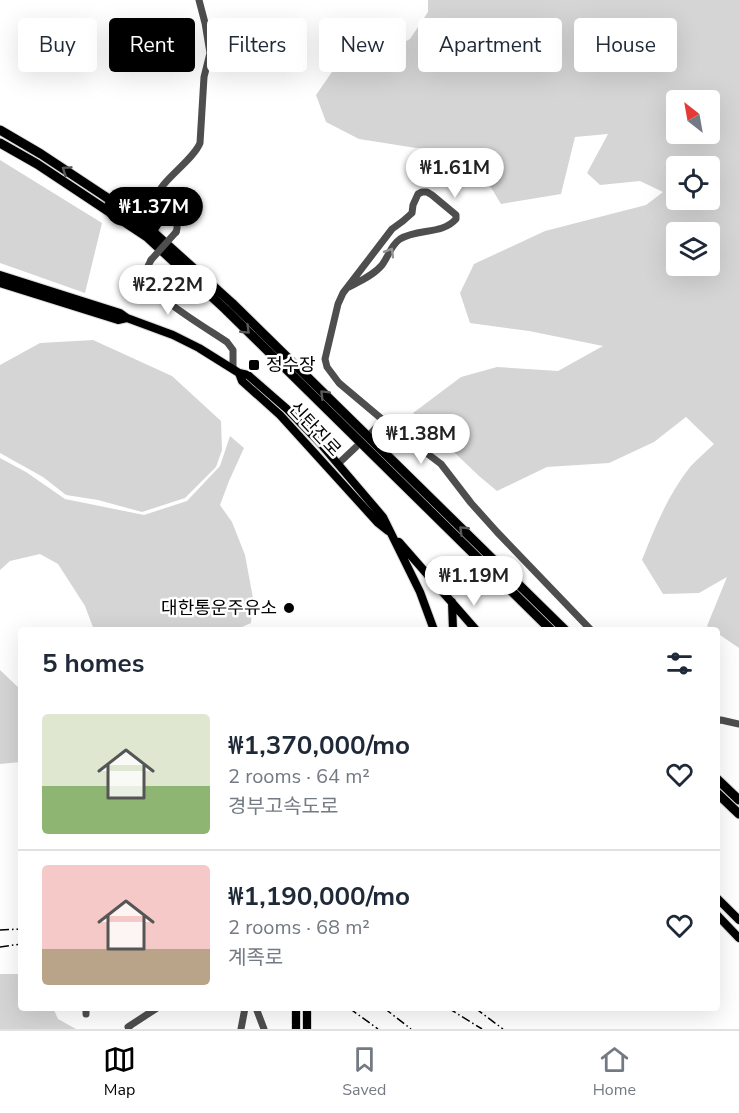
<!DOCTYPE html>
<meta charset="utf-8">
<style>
:root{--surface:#fff;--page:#f2f2f3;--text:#1f2937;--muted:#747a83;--line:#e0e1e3;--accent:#000}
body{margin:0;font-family:"Nunito Sans","Noto Sans KR",sans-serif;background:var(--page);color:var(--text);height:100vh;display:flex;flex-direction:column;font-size:22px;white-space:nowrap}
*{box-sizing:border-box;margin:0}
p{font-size:20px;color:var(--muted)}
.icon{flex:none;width:33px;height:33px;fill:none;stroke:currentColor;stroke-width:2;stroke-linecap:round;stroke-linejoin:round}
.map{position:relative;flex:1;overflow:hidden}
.sheet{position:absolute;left:18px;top:627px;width:702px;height:384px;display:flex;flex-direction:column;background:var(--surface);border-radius:6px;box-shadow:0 6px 24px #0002}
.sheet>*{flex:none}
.banner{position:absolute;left:18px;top:18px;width:704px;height:54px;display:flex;gap:12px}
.needle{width:39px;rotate:329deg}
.buttons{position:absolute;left:666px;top:90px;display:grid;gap:12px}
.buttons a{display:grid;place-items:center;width:54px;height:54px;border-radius:6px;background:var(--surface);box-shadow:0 6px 24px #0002;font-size:30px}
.price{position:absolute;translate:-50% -51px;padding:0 14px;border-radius:21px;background:#fff;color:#222;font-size:20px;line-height:39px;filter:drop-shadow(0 2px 3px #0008)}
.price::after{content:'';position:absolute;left:50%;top:36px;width:18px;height:14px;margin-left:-9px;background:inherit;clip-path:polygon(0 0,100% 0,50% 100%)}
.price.on{background:var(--accent);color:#fff}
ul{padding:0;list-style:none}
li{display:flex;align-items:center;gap:18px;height:150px;padding:0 24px}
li+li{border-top:2px solid var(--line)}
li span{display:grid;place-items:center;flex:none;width:168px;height:120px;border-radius:6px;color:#555}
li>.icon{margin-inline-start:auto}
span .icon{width:72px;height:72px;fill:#fffc;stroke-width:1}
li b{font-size:26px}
h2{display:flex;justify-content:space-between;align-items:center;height:72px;padding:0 24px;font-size:26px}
.pill{padding:0 21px;border-radius:6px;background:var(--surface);box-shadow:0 6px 24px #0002;font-size:21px;line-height:54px}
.pill.on{background:var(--accent);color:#fff}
.menu{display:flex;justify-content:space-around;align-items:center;height:84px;border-top:2px solid var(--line);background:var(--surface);font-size:16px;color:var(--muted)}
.menu a{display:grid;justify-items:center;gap:3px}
.menu .on{color:var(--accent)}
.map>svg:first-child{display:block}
.green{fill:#d5d5d5;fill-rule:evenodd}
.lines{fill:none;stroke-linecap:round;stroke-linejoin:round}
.major-casing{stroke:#dbdbdb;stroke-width:10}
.highway-casing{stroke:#dbdbdb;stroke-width:11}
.minor{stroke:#4e4e4e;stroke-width:7}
.major{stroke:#000;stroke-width:8}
.highway{stroke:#000;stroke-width:9}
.rail{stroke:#000;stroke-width:1.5;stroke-dasharray:9 3 1.5 3;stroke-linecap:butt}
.minor-bridge{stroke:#4e4e4e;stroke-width:7}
.oneway{stroke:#595959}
.oneway2{stroke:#959595}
.poi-dot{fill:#000;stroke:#fff;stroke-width:2}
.labels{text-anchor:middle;stroke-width:5;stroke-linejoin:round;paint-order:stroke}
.poi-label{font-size:18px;fill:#000;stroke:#fff;text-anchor:start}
.street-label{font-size:18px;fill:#000;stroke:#fff}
</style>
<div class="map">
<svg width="739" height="1029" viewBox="0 0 739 1029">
<rect width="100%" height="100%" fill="#fff"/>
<!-- green -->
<path class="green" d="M 428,0 L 739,0 L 739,648 L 717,633 L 717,630 L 712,630 L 707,626 L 727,577 L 699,593 L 663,594 L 642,560 C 655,527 668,495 690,467 C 697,459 706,452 714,444 L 686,417 L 654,442 L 609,463 L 547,467 L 497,491 L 479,476 L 413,413 L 461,377 L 497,367 L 558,371 L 603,346 L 529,331 L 470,323 L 460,293 L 474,264 L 545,231 L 646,205 L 663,192 L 640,181 L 600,185 L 587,173 L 608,134 L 575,137 L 561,194 L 501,204 L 475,161 L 445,148 L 416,148 L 359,139 L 326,122 L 316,95 L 334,69 L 374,58 L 410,39 L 428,12 ZM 710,100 L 710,134 L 676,134 L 676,100 ZM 676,166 L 710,166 L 710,200 L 676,200 ZM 710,232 L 710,266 L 676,266 L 676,232 Z
M 0,160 L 102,223 L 85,293 L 0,263 Z
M 93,340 L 172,376 L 221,421 L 222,450 L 216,467 L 185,498 L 142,512 L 98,500 L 66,495 L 43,477 L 0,453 L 0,365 L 40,343 Z
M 230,436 L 244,448 L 229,481 L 220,505 L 232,522 L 245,555 L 253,598 L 251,623 L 235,630 L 94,630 L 85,606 L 58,564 L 40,554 L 10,561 L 0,570 L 0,458 L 26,472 L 65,499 L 144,515 L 187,501 L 220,466 Z
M 0,670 L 21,690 L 21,762 L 0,764 Z
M 0,974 L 21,974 L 21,1008 L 53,1008 L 58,1019 L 76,1029 L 0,1029 Z"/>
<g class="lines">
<!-- major casing -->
<g class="major-casing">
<path id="major" d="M 0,275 L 120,313 L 127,318 L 173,335 L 199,348 L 239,373 L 248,375 L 287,409 L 320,443 L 383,517 L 420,592 L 434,630
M 0,283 L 118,320 L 127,318
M 239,373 L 242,381 L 280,415 L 378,523 L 388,531
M 399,542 L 476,630
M 452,602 L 453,630
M 717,898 L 739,920
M 717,915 L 739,938
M 307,1008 L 307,1029
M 296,1029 L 296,1008"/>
</g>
<!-- highway casing -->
<g class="highway-casing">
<path id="highway" d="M 0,130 L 41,154 L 112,201 L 151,230 L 232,303 L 565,630
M 0,143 L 37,164 L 147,237 L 225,309 L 551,630
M 717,779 L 739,800
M 717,793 L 739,814"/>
</g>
<!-- minor -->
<path class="minor" d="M 176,232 C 183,216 155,213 157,198 C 158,182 193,161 200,143 L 204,77 L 210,53 L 205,23 L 199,0
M 151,260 L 145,272 C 146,277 145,277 148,281 C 158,300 208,329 227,342 L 233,350 L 233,368
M 347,288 C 358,282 373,276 382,265 C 389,256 390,246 400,239 C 418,228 442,235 456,219 L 456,215 L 432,195 L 427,192 L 422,192 L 418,194 L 413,205 L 412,213 L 403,221 L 392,229 L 343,293 L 338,304 L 325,359 L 327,367 L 339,383 L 383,420 L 441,464 L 471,503 L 497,532 L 591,630
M 372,432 L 383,420
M 338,464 L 356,447
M 717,721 L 721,720 L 739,724
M 256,1008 L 264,1029
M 86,1014 L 86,1008
M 129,1029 L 128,1027 L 157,1008
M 241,1029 L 245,1008"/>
<!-- major -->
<use href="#major" class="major"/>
<!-- highway -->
<use href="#highway" class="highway"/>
<!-- rail -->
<path class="rail" d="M 0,930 L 21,929
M 0,947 L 21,944
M 349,1008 L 378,1029
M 384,1008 L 411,1029
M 448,1008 L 482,1029
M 475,1008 L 503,1029"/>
<!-- minor-bridge -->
<path class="minor-bridge" d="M 151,260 L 176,232"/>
</g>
<!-- one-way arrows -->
<defs><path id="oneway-chevron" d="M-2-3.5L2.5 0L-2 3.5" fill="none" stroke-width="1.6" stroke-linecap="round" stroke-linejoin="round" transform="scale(1.5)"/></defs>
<g class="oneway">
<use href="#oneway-chevron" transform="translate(66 170) rotate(-146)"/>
<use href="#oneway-chevron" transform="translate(246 330) rotate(44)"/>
<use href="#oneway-chevron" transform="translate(324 394) rotate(-135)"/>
<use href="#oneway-chevron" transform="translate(463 530) rotate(-136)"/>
</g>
<use class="oneway2" href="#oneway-chevron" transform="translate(390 252) rotate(-59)"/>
<!-- markers -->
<g class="poi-dot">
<rect x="248" y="359" width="12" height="12" rx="3"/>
<circle cx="289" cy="608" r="6"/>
</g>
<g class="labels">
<!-- poi labels -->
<g class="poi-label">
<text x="266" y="371">정수장</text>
<text x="277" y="614" text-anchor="end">대한통운주유소</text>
</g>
<!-- street labels -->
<g class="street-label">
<text transform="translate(315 429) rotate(47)" y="6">신탄진로</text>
</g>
</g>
</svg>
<div class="buttons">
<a><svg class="needle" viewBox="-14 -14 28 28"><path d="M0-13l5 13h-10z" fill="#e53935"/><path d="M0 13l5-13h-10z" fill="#747a83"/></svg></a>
<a><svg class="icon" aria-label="locate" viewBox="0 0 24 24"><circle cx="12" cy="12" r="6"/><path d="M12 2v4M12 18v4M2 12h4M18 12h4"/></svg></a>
<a><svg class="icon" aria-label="layers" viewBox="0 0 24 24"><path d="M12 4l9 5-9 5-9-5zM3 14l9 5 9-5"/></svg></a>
</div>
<b class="price" style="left:455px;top:199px">₩1.61M</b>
<b class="price on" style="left:154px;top:238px">₩1.37M</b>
<b class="price" style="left:168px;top:316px">₩2.22M</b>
<b class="price" style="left:421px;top:465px">₩1.38M</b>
<b class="price" style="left:474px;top:607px">₩1.19M</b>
<div class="banner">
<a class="pill">Buy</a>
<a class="pill on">Rent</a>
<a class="pill">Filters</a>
<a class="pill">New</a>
<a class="pill">Apartment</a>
<a class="pill">House</a>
</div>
<section class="sheet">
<h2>5 homes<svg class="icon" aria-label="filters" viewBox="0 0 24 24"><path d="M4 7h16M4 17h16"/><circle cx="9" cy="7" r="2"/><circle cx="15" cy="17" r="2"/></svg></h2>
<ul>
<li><span style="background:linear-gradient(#dfe7d0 60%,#8fb573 0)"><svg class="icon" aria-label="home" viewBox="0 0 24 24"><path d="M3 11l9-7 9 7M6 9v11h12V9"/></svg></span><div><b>₩1,370,000/mo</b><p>2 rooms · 64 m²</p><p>경부고속도로</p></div><svg class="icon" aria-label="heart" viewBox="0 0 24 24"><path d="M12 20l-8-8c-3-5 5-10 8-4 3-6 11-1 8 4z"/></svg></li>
<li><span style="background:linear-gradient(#f6c9c9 70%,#b9a48a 0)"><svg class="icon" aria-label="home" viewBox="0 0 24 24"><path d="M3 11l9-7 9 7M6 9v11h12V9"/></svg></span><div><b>₩1,190,000/mo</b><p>2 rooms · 68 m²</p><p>계족로</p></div><svg class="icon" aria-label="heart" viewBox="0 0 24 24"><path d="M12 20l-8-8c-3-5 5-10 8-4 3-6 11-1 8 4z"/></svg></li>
</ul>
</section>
</div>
<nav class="menu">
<a class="on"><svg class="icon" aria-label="map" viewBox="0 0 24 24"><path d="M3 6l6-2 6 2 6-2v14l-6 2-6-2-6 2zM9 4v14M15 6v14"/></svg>Map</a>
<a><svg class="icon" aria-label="saved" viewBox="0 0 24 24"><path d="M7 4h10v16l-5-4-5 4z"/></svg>Saved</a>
<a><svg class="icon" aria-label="home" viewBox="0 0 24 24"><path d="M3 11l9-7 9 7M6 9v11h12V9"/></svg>Home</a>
</nav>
